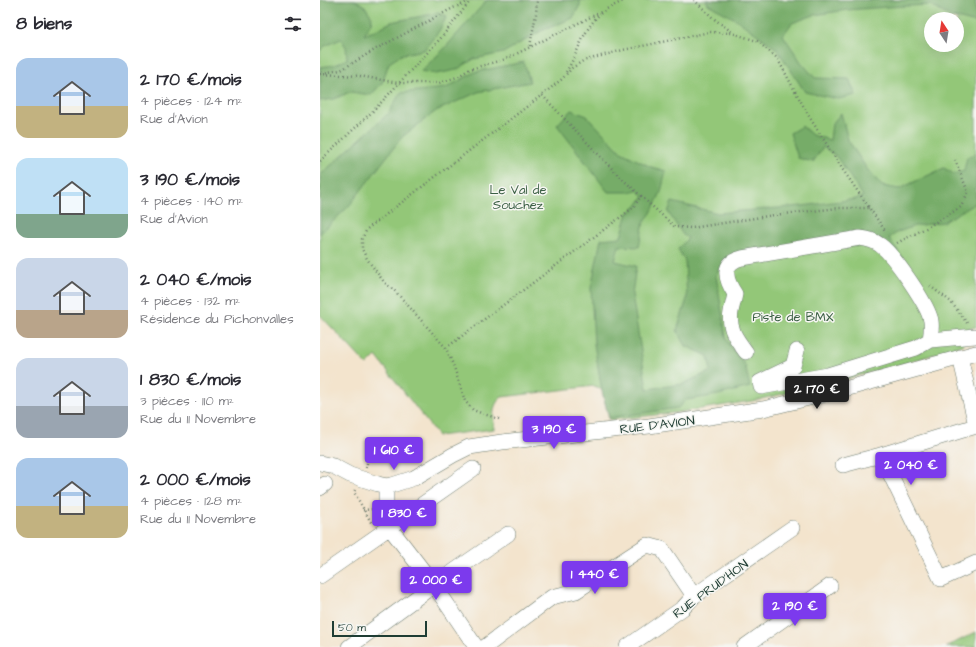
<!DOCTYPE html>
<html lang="fr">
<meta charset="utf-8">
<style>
:root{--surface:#fff;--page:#f2f2f3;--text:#2b2b33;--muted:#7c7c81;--accent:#7c3aed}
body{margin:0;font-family:"Architects Daughter",sans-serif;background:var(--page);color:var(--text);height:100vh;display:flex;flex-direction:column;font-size:15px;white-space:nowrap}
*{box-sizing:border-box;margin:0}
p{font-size:13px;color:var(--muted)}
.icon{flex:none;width:22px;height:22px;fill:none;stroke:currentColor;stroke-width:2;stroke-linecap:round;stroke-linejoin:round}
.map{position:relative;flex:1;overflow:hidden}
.sheet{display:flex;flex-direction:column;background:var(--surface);width:320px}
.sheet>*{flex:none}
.needle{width:26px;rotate:348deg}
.controls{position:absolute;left:604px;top:12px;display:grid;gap:8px}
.controls a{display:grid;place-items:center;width:40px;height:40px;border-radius:50%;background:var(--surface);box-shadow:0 4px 16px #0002;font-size:20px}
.scale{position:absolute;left:12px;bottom:10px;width:95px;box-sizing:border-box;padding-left:4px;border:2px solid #1f3d34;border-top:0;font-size:11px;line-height:14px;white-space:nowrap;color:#1f3d34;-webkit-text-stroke:3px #f6f6f2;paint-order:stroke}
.price{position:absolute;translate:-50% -34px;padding:0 9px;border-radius:4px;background:var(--accent);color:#fff;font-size:13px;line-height:26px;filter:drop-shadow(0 1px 2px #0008)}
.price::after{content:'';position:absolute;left:50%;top:24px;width:12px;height:9px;margin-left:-6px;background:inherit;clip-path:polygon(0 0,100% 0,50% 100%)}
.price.current{background:#222;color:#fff}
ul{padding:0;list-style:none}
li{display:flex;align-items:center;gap:12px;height:100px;padding:0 16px}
li span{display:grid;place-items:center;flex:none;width:112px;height:80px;border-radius:12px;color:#555}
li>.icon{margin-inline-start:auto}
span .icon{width:48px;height:48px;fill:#fffc;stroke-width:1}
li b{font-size:17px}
h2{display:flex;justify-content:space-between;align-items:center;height:48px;padding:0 16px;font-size:17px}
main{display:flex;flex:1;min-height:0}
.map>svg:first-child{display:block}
.green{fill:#93c778;stroke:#598256;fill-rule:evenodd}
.forest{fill:#76ac68;stroke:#4a744e}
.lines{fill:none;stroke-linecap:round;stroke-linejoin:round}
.minor-casing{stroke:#69776a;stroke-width:16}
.path{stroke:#69776a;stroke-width:2.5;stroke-dasharray:1 3;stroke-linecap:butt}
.minor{stroke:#fff;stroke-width:15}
.labels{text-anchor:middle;stroke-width:3;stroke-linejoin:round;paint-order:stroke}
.park-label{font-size:13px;fill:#3c6045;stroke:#f6f6f2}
.street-label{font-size:13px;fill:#1f3d34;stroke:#f6f6f2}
</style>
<main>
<section class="sheet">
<h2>8 biens<svg class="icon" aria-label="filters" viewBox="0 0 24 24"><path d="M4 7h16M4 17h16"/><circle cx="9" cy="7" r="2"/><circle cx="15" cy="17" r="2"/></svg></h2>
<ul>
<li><span style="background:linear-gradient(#a9c7e8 60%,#c2b280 0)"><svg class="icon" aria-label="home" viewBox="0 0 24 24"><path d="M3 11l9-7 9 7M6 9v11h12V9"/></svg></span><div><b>2 170 €/mois</b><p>4 pièces · 124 m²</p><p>Rue d'Avion</p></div></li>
<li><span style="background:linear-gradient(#bfe0f5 70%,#7fa58c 0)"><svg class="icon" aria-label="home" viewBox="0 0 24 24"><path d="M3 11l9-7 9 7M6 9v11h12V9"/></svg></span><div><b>3 190 €/mois</b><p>4 pièces · 140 m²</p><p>Rue d'Avion</p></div></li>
<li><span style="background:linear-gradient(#c9d6e8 65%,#b9a48a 0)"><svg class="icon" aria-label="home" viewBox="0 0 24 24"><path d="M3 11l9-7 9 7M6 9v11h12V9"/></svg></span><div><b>2 040 €/mois</b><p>4 pièces · 132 m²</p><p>Résidence du Pichonvalles</p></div></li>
<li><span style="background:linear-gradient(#c9d6e8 60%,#9aa5b1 0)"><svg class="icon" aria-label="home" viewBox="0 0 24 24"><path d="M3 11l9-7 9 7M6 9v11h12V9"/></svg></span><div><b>1 830 €/mois</b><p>3 pièces · 110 m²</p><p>Rue du 11 Novembre</p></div></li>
<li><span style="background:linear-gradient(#a9c7e8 60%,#c2b280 0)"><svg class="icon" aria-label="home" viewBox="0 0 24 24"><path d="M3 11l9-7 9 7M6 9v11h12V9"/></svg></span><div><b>2 000 €/mois</b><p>4 pièces · 128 m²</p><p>Rue du 11 Novembre</p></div></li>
</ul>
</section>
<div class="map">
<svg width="656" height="647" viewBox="0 0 656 647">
<rect width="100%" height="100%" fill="#f6f6f2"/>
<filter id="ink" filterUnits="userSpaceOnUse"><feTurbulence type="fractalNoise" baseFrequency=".025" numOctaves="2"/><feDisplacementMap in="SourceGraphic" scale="8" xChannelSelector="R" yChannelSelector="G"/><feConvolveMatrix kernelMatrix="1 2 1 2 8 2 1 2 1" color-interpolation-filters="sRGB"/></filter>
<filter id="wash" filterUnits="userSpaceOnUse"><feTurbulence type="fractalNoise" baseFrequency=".012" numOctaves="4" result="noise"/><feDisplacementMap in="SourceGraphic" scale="16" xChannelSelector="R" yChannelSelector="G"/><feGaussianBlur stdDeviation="0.9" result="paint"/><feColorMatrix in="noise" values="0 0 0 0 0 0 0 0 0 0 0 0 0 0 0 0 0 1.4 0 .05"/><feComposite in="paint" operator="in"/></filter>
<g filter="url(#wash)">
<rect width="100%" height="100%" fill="#f3e4cd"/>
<!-- green -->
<path class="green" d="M 0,0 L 656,0 L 656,327 L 648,329 L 643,345 L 590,362 L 502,385 L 432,401 L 361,412 L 290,420 L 289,418 L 282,391 L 280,388 L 274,386 L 182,397 C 171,405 174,417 174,429 L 118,436 L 56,356 L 47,365 L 0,315 ZM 611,19 L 637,19 L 637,45 L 611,45 Z
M 656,632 L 656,647 L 626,647 Z"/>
<!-- forest -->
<path class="forest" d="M 0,0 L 34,0 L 44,5 L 52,17 L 51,23 L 44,35 L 54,31 L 71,22 L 118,13 L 127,16 L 119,31 L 104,50 L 83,54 L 69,63 L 62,83 L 51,95 L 30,92 L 14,99 L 0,101 L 0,67 L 15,65 L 27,59 L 26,47 L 21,39 L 5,46 L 0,51 Z
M 167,0 L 260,0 L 260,5 L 253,18 L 221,31 L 183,53 L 154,59 L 136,70 L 116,74 L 101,71 L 124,49 Z
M 386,0 L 656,0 L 656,23 L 629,16 L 610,5 L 567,7 L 527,10 L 494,15 L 472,23 L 463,35 L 481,62 L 495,78 L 529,79 L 536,95 L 518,99 L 485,92 L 457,49 L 417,20 L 388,4 Z
M 204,62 L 210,82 L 158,92 L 116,111 L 82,137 L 29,206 L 0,234 L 0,175 L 69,113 L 80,93 L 126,88 L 155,72 Z
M 251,110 L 267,116 L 301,152 L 331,167 L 346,171 L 341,192 L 331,213 L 324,222 L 319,247 L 299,246 L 295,261 L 316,266 L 312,294 L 327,389 L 363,384 L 391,371 L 388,356 L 366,346 L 357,330 L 367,299 L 365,261 L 358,249 L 368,238 L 363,235 L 348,212 L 352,202 L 398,213 L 482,206 L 536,199 L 543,196 L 516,156 L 503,147 L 493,162 L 478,158 L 470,133 L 482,126 L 492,135 L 510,140 L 512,124 L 521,113 L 528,140 L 547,169 L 562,186 L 579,189 L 624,168 L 634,174 L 644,171 L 647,157 L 656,153 L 656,203 L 623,222 L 595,226 L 578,232 L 569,238 L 587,264 L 583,267 L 563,243 L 407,260 L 400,268 L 396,275 L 406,337 L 409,344 L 425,365 L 430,387 L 398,395 L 366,400 L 358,408 L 289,418 L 282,391 L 274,344 L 271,288 L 281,239 L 301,237 L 308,213 L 316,207 L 324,196 L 317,190 L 309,192 L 288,192 L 237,125 Z"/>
</g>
<g filter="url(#ink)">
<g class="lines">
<!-- minor casing -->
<g class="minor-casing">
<path id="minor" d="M 477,351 L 473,366 L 440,382 L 441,387 L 508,375 L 596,348 L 610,340 L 655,336
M 426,352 C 417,340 408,329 411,312 C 412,306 414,300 415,294 C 405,279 401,263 422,258 L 540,238 C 547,239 554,240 560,245 C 573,254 609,306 611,321 C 612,328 611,334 610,340
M 640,357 L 656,425
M 656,426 L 561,455 L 621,579 L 656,563
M 0,463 L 13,466 L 30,475 L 58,484 L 66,486 L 72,485 L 94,478 L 133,455 L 149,447 L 182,442 L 329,426 L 443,409 L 514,392 L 656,353
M 523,465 L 561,455
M 66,486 L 66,507 L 70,528 L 114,585 L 156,647
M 0,488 L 5,484
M 0,576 L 153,469
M 29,647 L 114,585 L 188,534
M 165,647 L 232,597 L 256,591 L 327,545 L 342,549 L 374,596
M 307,647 L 363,608 L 374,596 L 472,528
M 424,647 L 510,586"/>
</g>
<!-- path -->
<path class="path" d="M 374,0 L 393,18 L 412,32
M 210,46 L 216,14 L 217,0
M 246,72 C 260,50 261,32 282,12
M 2,73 L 21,70 L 56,49 L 133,8 L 148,2
M 0,74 L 40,76 L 78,83 L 119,83 L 137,77 L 150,69 L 186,59 L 305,0
M 0,161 L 55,109 L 120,39 L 151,0
M 321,196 L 355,227 L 372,228 L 454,215 L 519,208 L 550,208
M 577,243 L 606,228 L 641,207 L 648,192 L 635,160
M 610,286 L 630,301 L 638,311 L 647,323
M 126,348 L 314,207 L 321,196 L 297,174 L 222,95
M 179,419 L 164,414 L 153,410 L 145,401 L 134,367 L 126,348 L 76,292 L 64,282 L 47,259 L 42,249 L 42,239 L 47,229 L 222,95 L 242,79 L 252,68 L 263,61 L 303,50 L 390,32 L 412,33 L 437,41 L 457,58 L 490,118 L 523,170 L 566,232
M 46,468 L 49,454
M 35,490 L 34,492 L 52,524
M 43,510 L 54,509"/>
<!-- minor -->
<use href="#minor" class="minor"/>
</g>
</g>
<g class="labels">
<!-- park labels -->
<g class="park-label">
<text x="198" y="194">Le Val de<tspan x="198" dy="15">Souchez</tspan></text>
<text x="473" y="321">Piste de BMX</text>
</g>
<!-- street labels -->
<g class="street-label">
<text transform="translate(337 424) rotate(-7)" y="5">RUE D'AVION</text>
<text transform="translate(390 588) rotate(-36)" y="5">RUE PRUD'HON</text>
</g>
</g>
</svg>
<div class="controls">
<a><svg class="needle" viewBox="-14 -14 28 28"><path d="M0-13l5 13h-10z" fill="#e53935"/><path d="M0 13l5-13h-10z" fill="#7c7c81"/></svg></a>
</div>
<div class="scale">50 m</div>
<b class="price current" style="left:497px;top:410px">2 170 €</b>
<b class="price" style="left:234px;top:450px">3 190 €</b>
<b class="price" style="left:74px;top:471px">1 610 €</b>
<b class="price" style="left:591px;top:486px">2 040 €</b>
<b class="price" style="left:84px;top:534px">1 830 €</b>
<b class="price" style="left:275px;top:595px">1 440 €</b>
<b class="price" style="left:116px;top:601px">2 000 €</b>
<b class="price" style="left:475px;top:627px">2 190 €</b>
</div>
</main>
